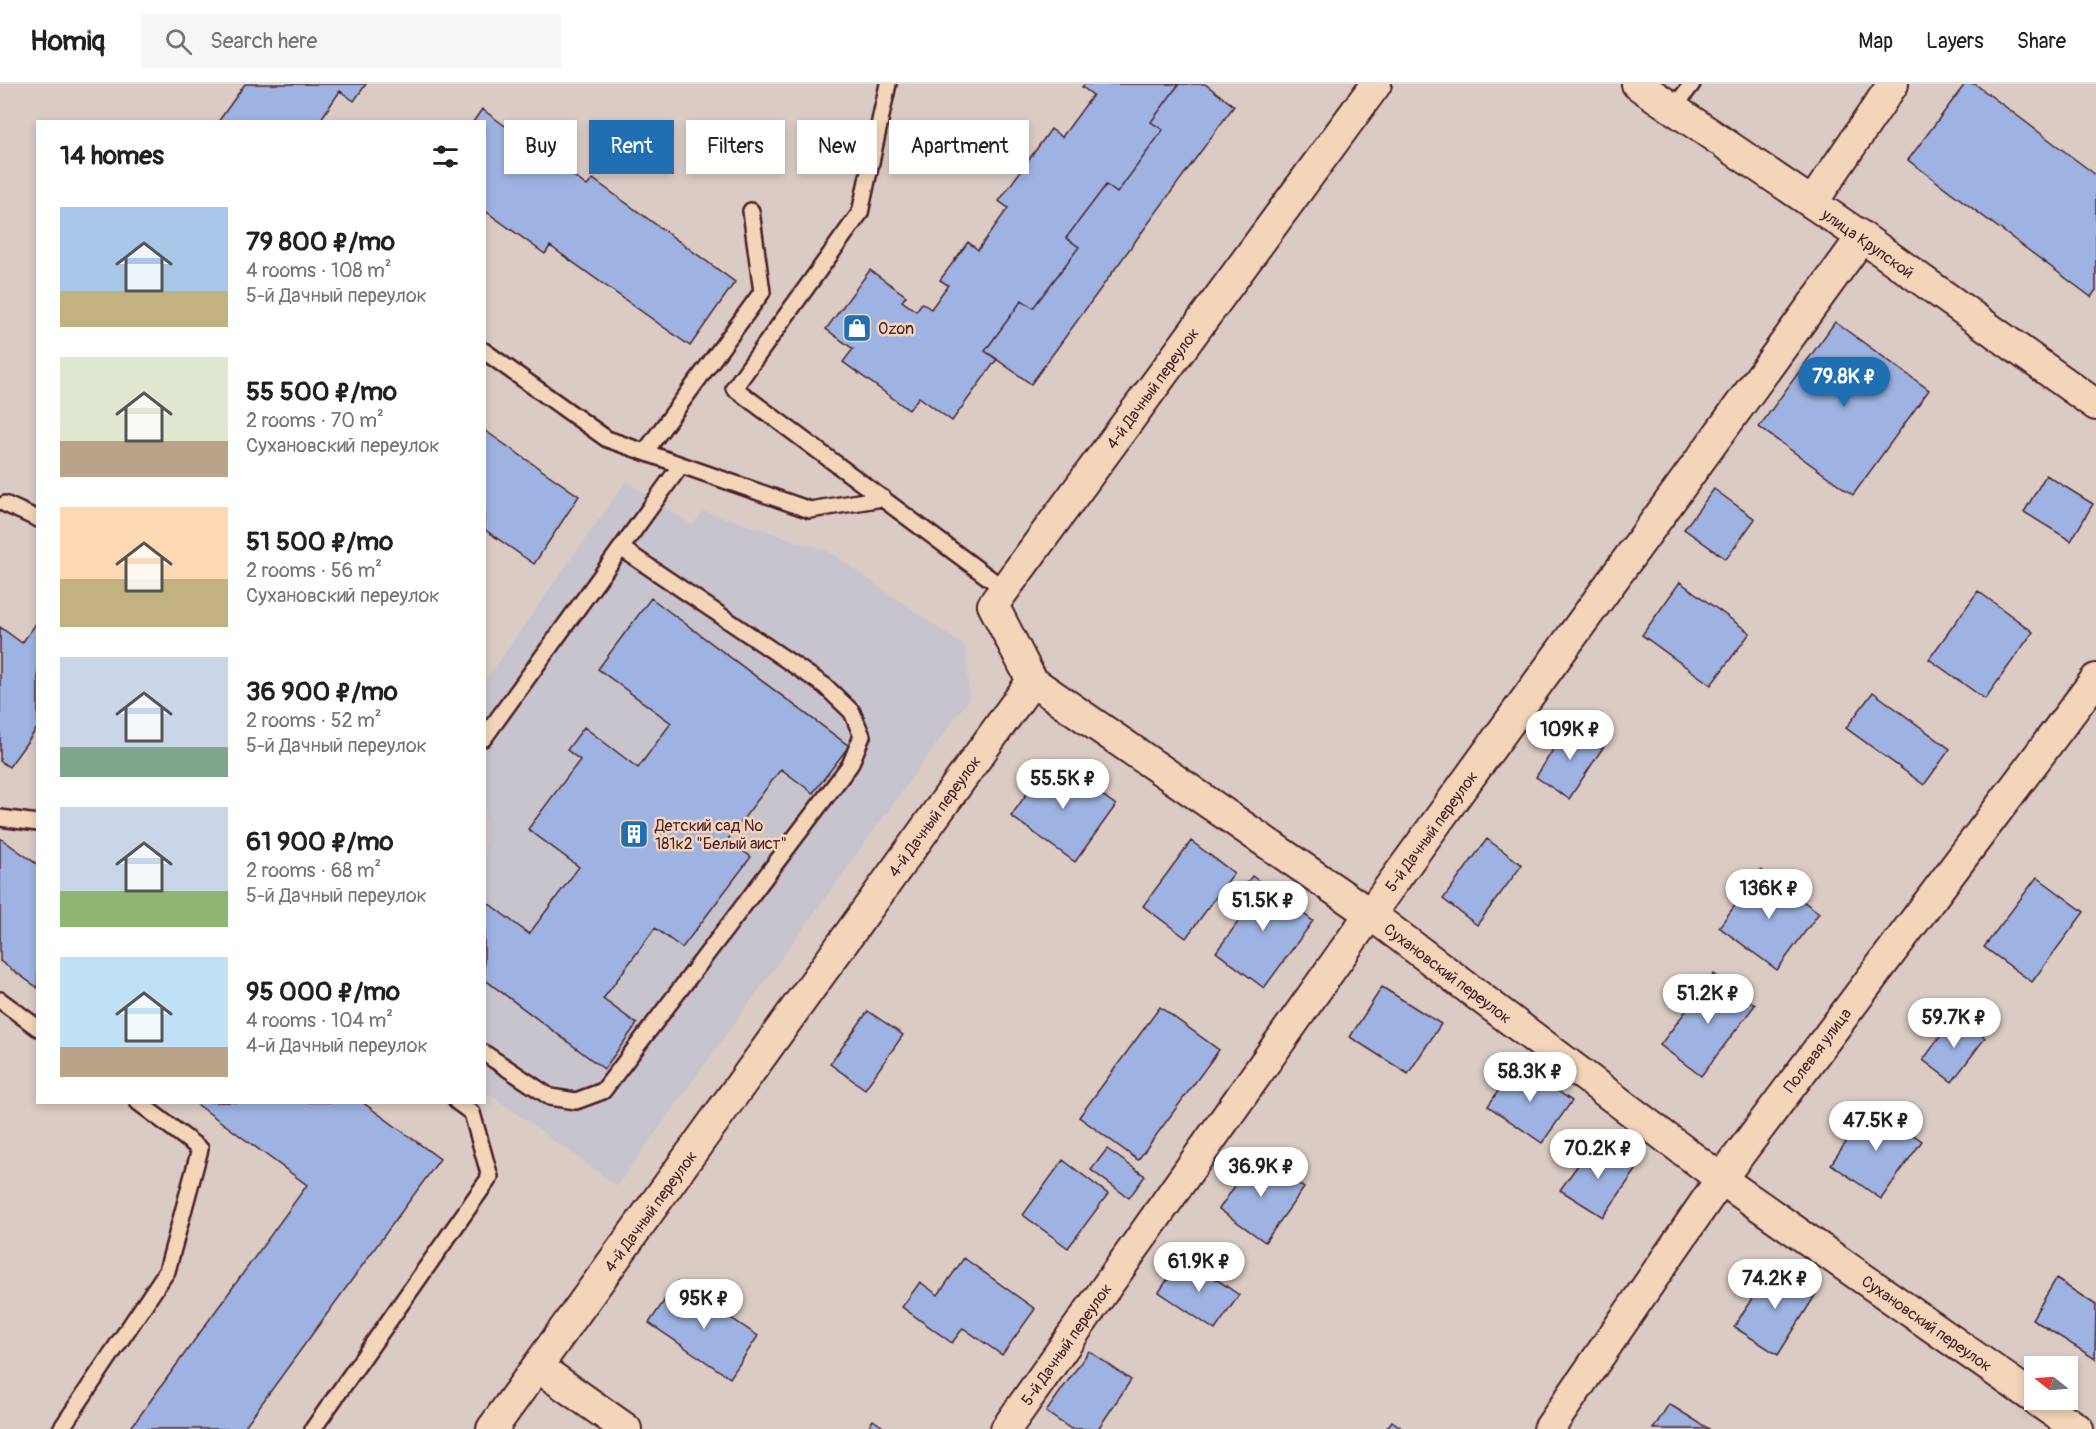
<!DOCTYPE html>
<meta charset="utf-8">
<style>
:root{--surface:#fff;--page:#f6f6f6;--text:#202124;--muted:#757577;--line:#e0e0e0;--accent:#1f6fb2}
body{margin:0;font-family:Pangolin,sans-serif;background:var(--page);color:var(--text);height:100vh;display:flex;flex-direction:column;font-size:22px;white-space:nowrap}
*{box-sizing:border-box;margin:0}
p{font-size:20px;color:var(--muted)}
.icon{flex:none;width:33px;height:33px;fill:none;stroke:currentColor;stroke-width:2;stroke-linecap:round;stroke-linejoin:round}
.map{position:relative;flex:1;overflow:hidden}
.details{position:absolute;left:36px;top:36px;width:450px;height:984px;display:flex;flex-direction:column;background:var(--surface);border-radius:0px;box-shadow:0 3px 9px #0003}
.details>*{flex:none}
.guide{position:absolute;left:504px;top:36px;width:570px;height:54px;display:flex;gap:12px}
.needle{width:39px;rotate:287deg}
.buttons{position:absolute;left:2024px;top:1272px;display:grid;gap:12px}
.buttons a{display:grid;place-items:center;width:54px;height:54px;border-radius:0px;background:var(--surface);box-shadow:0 3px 9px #0003;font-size:30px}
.price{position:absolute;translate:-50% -51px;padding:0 14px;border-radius:21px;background:#fff;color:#222;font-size:20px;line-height:39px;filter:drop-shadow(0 2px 3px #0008)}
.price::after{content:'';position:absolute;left:50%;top:36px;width:18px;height:14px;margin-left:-9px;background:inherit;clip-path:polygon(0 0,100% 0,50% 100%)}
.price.selected{background:var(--accent);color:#fff}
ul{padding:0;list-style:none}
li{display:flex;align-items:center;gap:18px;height:150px;padding:0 24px}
li span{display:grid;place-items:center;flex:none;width:168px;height:120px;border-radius:0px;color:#555}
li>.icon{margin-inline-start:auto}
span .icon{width:72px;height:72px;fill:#fffc;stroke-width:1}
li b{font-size:26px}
h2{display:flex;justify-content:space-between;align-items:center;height:72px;padding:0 24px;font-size:26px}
.chip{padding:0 21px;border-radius:0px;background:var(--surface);box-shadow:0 3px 9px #0003;font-size:21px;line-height:54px}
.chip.selected{background:var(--accent);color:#fff}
header{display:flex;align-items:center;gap:36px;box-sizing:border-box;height:84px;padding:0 30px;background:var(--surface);border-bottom:2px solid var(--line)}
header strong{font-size:28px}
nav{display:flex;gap:33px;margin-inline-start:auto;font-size:21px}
.search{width:420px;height:54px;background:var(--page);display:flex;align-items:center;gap:15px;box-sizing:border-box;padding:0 21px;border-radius:0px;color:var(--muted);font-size:22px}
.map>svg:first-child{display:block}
.built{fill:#c8c4cd}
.building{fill:#9eb3e1;stroke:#4a1f2b;stroke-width:1.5}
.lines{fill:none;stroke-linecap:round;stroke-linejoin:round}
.service-casing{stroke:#4a1f2b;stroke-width:20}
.minor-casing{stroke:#4a1f2b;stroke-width:34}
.service{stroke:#f3d6b9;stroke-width:15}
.minor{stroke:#f3d6b9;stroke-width:30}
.labels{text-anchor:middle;stroke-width:5;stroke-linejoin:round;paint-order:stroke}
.street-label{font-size:16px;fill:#4a1f2b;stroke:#f3d6b9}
.poi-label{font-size:16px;fill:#4a1f2b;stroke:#f3d6b9;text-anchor:start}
</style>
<header>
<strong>Homiq</strong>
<div class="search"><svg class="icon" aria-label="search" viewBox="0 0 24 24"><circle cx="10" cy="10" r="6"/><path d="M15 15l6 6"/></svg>Search here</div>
<nav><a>Map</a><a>Layers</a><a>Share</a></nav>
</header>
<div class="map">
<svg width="2096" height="1345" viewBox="0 0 2096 1345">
<rect width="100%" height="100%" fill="#daccc5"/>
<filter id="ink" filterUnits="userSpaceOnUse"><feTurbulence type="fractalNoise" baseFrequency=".0167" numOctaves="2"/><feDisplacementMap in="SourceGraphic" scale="12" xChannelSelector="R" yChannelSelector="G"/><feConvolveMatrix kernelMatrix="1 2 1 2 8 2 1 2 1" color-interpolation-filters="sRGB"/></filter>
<g filter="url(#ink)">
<!-- built -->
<path class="built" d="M 626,397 L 692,441 L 704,427 L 828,467 L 966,563 L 969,615 L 617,1102 L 485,1007 L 485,593 L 487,594 Z"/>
<!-- building -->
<path class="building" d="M 245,0 L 366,0 L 354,17 L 340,7 L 319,38 L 218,38 Z
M 1085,0 L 1179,0 L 1151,38 L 1163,46 L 1117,109 L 1106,101 L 1066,154 L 1079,163 L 1033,224 L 1022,216 L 985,267 L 997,275 L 952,337 L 919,313 L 909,326 L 843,278 L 853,265 L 826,245 L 870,186 L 906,212 L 902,217 L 916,227 L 922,219 L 931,225 L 948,201 L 940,196 L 968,158 L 978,166 L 1008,124 L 999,117 L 1051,45 L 1062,53 L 1093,11 L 1082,3 Z
M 1179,0 L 1205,0 L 1234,22 L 1031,300 L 985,267 L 1022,216 L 1033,224 L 1079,163 L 1066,154 L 1106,101 L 1117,109 L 1163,46 L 1151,38 Z
M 1965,0 L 1975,0 L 2096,91 L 2096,206 L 2091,213 L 1908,76 Z
M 482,25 L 587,102 L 593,95 L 735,198 L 690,262 L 550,162 L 545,170 L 484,126 L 484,38 L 473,38 Z
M 1835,238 L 1929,306 L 1853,411 L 1759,343 Z
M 484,346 L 579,412 L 534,480 L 484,445 Z
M 2046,391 L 2093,420 L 2071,457 L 2024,428 Z
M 1714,405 L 1755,435 L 1726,475 L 1684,445 Z
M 1680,498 L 1750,549 L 1711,601 L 1642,551 Z
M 1978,507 L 2033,548 L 1985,615 L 1929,575 Z
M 651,514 L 849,662 L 813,709 L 781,685 L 728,755 L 751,773 L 682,864 L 655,844 L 603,915 L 637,940 L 604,985 L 484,895 L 484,816 L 529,850 L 579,783 L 528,745 L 580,676 L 567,666 L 584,643 L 638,684 L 671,639 L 598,585 Z
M 38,537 L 38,643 L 9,683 L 0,677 L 0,543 L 22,559 Z
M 1873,608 L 1950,665 L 1924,701 L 1846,644 Z
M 1569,640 L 1604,662 L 1569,715 L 1536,693 Z
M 1051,675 L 1116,721 L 1075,778 L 1011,732 Z
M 0,754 L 38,781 L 38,904 L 0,877 Z
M 1487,755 L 1522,781 L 1477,841 L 1443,815 Z
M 1191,757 L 1234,789 L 1186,854 L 1143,822 Z
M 1761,786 L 1819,829 L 1777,886 L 1719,843 Z
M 1252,792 L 1313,837 L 1264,904 L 1216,868 L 1244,830 L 1231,820 Z
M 2037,793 L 2084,828 L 2032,898 L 1984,863 Z
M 1714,890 L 1755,921 L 1701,992 L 1660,961 Z
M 1382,903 L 1441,940 L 1408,990 L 1350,953 Z
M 1160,923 L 1219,966 L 1138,1076 L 1079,1033 Z
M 868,927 L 903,951 L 865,1005 L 830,980 Z
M 1955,932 L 1985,954 L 1952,998 L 1923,976 Z
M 1517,979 L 1572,1017 L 1542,1059 L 1488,1022 Z
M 194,1018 L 362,1018 L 440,1075 L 243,1345 L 130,1345 L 307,1101 Z
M 1871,1022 L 1922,1057 L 1881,1115 L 1831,1080 Z
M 1593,1060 L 1636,1086 L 1603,1133 L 1560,1106 Z
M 1107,1065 L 1145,1092 L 1129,1114 L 1091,1086 Z
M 1257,1070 L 1304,1104 L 1265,1158 L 1219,1125 Z
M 1063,1076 L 1108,1110 L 1068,1164 L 1023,1131 Z
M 1183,1172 L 1239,1211 L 1215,1246 L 1159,1208 Z
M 964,1174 L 1035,1225 L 1002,1271 L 963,1244 L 952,1259 L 902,1223 L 920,1198 L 938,1211 Z
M 1772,1182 L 1816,1210 L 1778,1271 L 1734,1243 Z
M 2056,1195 L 2096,1221 L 2095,1275 L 2032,1235 Z
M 677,1198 L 758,1252 L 730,1294 L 649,1239 Z
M 1089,1267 L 1131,1296 L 1098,1345 L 1071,1345 L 1046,1328 Z
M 1669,1320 L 1709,1345 L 1653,1345 Z
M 873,1336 L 886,1345 L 867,1345 Z
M 1392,1337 L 1403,1345 L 1386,1345 Z"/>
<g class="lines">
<!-- service casing -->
<g class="service-casing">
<path id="service" d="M 888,0 L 860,129 L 734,304 L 1004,505
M 1673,25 L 1692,0
M 484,267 L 607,355 L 810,426 L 883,414
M 645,368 L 762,208 L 751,127
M 5,420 L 38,435
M 484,654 L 681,381
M 0,734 L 38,739
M 0,916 L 38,944
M 484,969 L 550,1013 L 576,1017 L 603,1007 L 850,681 L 862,652 L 852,628 L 825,602 L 621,464
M 61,1345 L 167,1187 L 200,1065 L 138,1018
M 313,1345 L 490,1093 L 472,1029 L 457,1018"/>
</g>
<!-- minor casing -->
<g class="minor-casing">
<path id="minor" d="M 1637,0 L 1862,153 L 2096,321
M 1812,119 L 1893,0
M 1032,597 L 1370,830 L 1721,1095 L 2034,1314
M 538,1283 L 626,1345
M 2036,1316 L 2078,1345
M 492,1345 L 1032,597 L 993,521 L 1376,0
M 1006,1345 L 1370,830 L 1862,153
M 1549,1345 L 1721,1095 L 2096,595"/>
</g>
<!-- service -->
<use href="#service" class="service"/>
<!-- minor -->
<use href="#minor" class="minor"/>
</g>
</g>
<!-- icons -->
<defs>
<g id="shop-square" transform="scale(1.5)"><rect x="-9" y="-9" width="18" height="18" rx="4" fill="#1f6fb2" stroke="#f3d6b9"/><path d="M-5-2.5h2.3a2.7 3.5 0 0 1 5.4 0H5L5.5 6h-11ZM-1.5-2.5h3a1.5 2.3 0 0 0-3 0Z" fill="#fff"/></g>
<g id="building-square" transform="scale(1.5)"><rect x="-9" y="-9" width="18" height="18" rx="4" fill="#1f6fb2" stroke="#f3d6b9"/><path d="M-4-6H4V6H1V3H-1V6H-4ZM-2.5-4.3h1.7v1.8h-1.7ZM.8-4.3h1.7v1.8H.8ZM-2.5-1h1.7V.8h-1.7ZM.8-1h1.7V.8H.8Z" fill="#fff"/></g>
</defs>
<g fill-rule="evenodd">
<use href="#shop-square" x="857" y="244"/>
<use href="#building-square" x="634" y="750"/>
</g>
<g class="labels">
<!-- street labels -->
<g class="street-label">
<text transform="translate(1868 159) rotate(35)" y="6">улица Крупской</text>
<text transform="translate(1152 304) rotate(-54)" y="6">4-й Дачный переулок</text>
<text transform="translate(934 732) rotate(-54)" y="6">4-й Дачный переулок</text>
<text transform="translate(1431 747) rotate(-54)" y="6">5-й Дачный переулок</text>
<text transform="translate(1448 889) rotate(37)" y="6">Сухановский переулок</text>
<text transform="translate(1817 966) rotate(-53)" y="6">Полевая улица</text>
<text transform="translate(650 1127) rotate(-54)" y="6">4-й Дачный переулок</text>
<text transform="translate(1927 1239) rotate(35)" y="6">Сухановский переулок</text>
<text transform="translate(1066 1260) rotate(-55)" y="6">5-й Дачный переулок</text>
</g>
<!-- poi labels -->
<g class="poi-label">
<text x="878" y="250">Ozon</text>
<text x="655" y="747">Детский сад №<tspan x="655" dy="18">181к2 "Белый аист"</tspan></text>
</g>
</g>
</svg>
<div class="buttons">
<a><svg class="needle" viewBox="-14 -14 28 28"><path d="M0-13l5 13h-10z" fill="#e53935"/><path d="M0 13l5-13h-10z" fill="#757577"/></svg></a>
</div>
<b class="price selected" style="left:1844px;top:324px">79.8K ₽</b>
<b class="price" style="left:1570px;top:677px">109K ₽</b>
<b class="price" style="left:1063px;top:726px">55.5K ₽</b>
<b class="price" style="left:1769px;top:836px">136K ₽</b>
<b class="price" style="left:1263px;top:848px">51.5K ₽</b>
<b class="price" style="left:1708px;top:941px">51.2K ₽</b>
<b class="price" style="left:1954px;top:965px">59.7K ₽</b>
<b class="price" style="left:1530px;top:1019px">58.3K ₽</b>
<b class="price" style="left:1876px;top:1068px">47.5K ₽</b>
<b class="price" style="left:1598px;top:1096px">70.2K ₽</b>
<b class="price" style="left:1261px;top:1114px">36.9K ₽</b>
<b class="price" style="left:1199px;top:1209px">61.9K ₽</b>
<b class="price" style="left:1775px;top:1226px">74.2K ₽</b>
<b class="price" style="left:704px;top:1246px">95K ₽</b>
<div class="guide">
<a class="chip">Buy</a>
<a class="chip selected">Rent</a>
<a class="chip">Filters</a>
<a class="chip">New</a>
<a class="chip">Apartment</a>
</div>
<section class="details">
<h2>14 homes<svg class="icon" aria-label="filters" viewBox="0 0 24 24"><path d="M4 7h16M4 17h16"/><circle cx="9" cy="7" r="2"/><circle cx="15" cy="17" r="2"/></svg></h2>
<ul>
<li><span style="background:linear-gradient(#a9c7e8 70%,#c2b280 0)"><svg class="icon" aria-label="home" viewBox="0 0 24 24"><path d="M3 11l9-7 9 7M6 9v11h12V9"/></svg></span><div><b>79 800 ₽/mo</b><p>4 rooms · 108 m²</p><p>5-й Дачный переулок</p></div></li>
<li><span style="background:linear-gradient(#dfe7d0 70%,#b9a48a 0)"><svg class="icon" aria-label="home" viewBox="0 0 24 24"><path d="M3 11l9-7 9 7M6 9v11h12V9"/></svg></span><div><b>55 500 ₽/mo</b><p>2 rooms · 70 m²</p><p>Сухановский переулок</p></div></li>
<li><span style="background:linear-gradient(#ffd9b3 60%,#c2b280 0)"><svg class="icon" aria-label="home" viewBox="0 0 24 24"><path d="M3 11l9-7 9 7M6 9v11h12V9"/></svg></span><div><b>51 500 ₽/mo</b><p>2 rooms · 56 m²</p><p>Сухановский переулок</p></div></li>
<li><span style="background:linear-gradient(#c9d6e8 75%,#7fa58c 0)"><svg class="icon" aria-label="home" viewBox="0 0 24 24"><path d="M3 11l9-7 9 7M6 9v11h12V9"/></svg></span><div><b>36 900 ₽/mo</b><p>2 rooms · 52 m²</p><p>5-й Дачный переулок</p></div></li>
<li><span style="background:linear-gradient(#c9d6e8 70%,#8fb573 0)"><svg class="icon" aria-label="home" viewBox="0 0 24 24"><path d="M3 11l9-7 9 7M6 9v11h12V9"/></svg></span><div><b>61 900 ₽/mo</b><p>2 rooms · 68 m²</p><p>5-й Дачный переулок</p></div></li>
<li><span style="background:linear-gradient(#bfe0f5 75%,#b9a48a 0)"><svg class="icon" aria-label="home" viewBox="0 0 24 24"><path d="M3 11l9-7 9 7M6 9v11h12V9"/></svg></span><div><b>95 000 ₽/mo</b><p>4 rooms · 104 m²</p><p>4-й Дачный переулок</p></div></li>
</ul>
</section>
</div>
